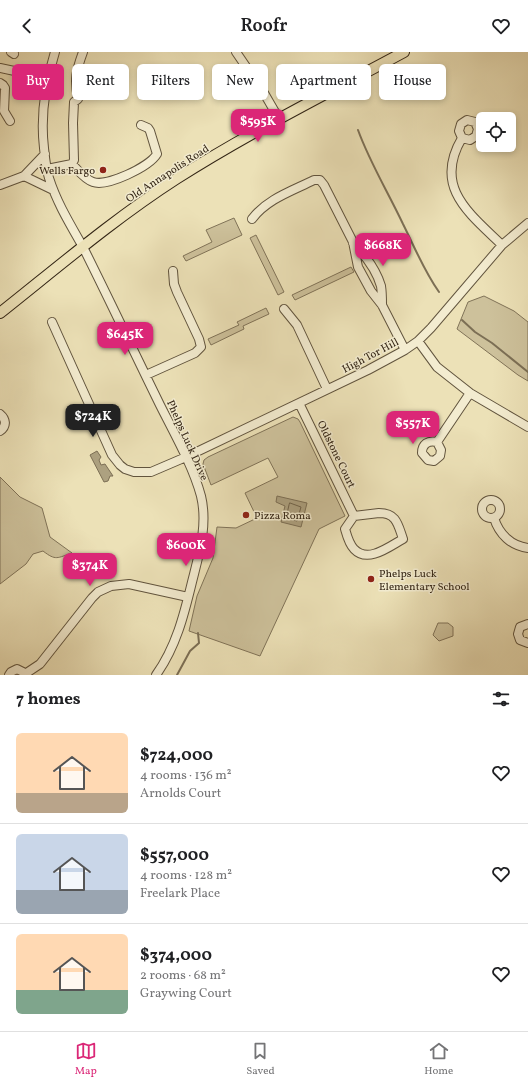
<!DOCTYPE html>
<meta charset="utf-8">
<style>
:root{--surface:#fff;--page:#f2f2f2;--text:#202124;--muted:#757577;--line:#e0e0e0;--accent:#db2777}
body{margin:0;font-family:Vollkorn,serif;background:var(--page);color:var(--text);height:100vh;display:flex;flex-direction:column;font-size:15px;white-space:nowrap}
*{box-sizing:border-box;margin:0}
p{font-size:13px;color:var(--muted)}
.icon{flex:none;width:22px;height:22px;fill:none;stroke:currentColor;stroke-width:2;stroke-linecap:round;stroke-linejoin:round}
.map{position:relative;height:623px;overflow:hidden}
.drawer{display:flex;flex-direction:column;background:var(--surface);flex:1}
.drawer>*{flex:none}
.top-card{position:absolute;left:12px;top:12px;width:504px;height:36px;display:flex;gap:8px}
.buttons{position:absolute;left:476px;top:60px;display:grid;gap:8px}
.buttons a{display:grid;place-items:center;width:40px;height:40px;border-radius:6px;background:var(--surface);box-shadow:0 2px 6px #0003;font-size:20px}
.price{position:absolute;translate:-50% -34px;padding:0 9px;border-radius:8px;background:var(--accent);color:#fff;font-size:13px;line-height:26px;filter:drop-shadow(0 1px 2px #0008)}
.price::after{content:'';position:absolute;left:50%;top:24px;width:12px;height:9px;margin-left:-6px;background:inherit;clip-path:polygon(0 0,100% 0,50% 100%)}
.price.current{background:#222;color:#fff}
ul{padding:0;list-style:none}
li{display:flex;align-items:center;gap:12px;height:100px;padding:0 16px}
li+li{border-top:1px solid var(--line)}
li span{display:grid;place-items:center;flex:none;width:112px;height:80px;border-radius:6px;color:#555}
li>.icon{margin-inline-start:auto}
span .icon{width:48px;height:48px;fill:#fffc;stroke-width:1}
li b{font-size:17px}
h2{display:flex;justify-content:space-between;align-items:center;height:48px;padding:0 16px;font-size:17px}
.tag{padding:0 14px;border-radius:6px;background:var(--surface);box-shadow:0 2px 6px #0003;font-size:14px;line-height:36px}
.tag.current{background:var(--accent);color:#fff}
header{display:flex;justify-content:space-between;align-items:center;height:52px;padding:0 16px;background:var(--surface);font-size:18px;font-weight:600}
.menu{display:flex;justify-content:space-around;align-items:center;height:56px;border-top:1px solid var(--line);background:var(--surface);font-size:11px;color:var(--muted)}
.menu a{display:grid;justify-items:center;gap:2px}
.menu .current{color:var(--accent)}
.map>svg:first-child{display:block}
.green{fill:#cdc19b;stroke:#807358}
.water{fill:#ada180;stroke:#7c6f55}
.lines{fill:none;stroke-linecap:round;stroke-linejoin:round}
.shore{stroke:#70634a;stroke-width:1}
.stream{stroke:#7c6f55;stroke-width:2}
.minor-casing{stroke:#61543e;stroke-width:10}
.major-casing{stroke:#332515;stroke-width:12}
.minor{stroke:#f3ecd0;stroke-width:8}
.major{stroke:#ece1b7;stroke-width:10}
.poi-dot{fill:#8f2418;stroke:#f3ecd0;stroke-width:1.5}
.labels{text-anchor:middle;stroke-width:3;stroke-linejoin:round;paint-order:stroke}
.poi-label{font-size:11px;fill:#332515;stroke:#f3ecd0;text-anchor:start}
.street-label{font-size:11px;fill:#332515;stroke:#f3ecd0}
</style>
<header><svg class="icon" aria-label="back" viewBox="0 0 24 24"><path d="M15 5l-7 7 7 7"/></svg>Roofr<svg class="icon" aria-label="heart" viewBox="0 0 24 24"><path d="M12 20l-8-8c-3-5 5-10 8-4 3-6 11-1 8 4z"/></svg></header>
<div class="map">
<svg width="528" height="623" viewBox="0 0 528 623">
<rect width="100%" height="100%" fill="#ece1b7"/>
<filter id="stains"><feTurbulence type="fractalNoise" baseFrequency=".005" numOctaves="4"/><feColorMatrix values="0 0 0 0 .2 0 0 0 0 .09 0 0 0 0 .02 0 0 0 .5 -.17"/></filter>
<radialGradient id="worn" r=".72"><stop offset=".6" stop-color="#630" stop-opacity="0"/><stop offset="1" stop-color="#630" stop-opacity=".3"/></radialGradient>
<!-- green -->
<path class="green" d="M 234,166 L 242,183 L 186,209 L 183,204 L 212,190 L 206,178 Z
M 256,183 L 284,240 L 278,243 L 250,186 Z
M 351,215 L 354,220 L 295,248 L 292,243 Z
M 484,244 L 514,259 L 528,270 L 528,329 L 518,323 L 457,277 L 468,250 Z
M 266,256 L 269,262 L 243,274 L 244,277 L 211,293 L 208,287 L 239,273 L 237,270 Z
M 293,365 L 298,367 L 300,370 L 345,464 L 319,477 L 260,604 L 189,579 L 197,544 L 213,506 L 217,475 L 236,476 L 257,466 L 245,441 L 278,425 L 268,406 L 211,433 L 203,412 L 204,408 L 208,405 Z
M 0,425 L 20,445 L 42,456 L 50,485 L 72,501 C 57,506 56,509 43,499 L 33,502 L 26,512 L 0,532 Z
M 438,571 L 448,571 L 453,575 L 453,584 L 439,589 L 433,583 Z"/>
<!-- water -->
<path class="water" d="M 97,399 L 101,405 L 99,408 L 101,413 L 105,412 L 113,424 L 110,424 L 108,429 L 104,430 L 90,403 Z
M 277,444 L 307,451 L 301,475 L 281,470 L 285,454 L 276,450 Z"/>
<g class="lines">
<!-- shore -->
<path class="shore" d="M 290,451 L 301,455 L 297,469 L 286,466 L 289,453 Z"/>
<!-- stream -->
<path class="stream" d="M 358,78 C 370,111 388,140 403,172 C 415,196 424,219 439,240
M 462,268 L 475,280 L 492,291 L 528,320
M 177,623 L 190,599 L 199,591 L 198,581"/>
<!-- minor casing -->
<g class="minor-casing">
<path id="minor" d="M 11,0 L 14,2
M 55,0 C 45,32 40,62 44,96 C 45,106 46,117 49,126 C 57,151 70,172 83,195 C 109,247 134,300 160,353 C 174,381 193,414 201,444 C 208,473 199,502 192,530 C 184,563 176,595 156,623
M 236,0 L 264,41 L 279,67
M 0,16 L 47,26
M 0,31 L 3,33 L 5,36 L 4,59 L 10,69
M 462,86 L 459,79 L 461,72 L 467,68 L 475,70 L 478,77 L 476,84 L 470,88 L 462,86 C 433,135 469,161 502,193
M 72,112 C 78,118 84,127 93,130 C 107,135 149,115 157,102 L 150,79 L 148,76 L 141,73
M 47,117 L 72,112 L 74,108 L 73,71 L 74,50 L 78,47 C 74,27 76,19 83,0
M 24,124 L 53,138
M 0,133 L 24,124 L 45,102
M 252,167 C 267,147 292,139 314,128 L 320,128 L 324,133 L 353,190 L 358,215 L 371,239 L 382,253 L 405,298
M 353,191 C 365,203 376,217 381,234 C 382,240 382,247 382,253
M 284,257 L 297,273 L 327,337
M 52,270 L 112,403 L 120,413 L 125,417 L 134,420 L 151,420 L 186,405 L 368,318 L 405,298 L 418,289 L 431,276 L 502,193 L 528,171
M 418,289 L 437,315 L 470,341 L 528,375
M 146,323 L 195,301 L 201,295 L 199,287 L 177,240 L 174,232 L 173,219
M 299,351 L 354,464
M 0,362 C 6,367 7,374 0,379
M 437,390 L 441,398 L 440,404 L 434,409 L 428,408 L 422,401 C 422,392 428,388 437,390 L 470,341
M482 457a9 9 0 1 1 18 0a9 9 0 1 1-18 0Z
M 379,461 C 397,461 398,473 403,487 C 390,494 368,512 354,497 C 349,492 347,484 345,477 L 354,464 Z
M 494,466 C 499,482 511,494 528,496
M 528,572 L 520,575 L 518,582 L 520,588 L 528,591
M 25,622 L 40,612 L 92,546 L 98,540 L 111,534 L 129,532 L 188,545
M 9,623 L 11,620 L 17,617 L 23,620 L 25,623"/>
</g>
<!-- major casing -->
<g class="major-casing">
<path id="major" d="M 0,261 C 58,215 114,167 176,127 C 250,80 328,41 404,0"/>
</g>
<!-- minor -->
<use href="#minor" class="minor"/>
<!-- major -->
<use href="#major" class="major"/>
</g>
<!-- markers -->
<g class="poi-dot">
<circle cx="103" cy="118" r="4"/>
<circle cx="246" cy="463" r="4"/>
<circle cx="371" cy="527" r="4"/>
</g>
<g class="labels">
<!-- poi labels -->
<g class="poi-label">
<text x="95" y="122" text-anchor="end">Wells Fargo</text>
<text x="254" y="467">Pizza Roma</text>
<text x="379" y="525">Phelps Luck<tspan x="379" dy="13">Elementary School</tspan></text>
</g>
<!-- street labels -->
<g class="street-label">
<text transform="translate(167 121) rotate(-33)" y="4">Old Annapolis Road</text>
<text transform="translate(370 303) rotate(-28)" y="4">High Tor Hill</text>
<text transform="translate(188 388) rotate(66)" y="4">Phelps Luck Drive</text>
<text transform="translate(337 402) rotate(64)" y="4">Oldstone Court</text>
</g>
</g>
<rect width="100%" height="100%" filter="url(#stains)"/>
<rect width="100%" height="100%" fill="url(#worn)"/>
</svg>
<div class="buttons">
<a><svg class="icon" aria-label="locate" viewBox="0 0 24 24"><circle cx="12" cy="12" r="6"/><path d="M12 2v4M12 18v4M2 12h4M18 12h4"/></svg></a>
</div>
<b class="price" style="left:258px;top:91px">$595K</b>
<b class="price" style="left:383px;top:215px">$668K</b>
<b class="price" style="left:125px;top:304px">$645K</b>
<b class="price current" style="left:93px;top:386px">$724K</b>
<b class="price" style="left:413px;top:393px">$557K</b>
<b class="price" style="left:186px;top:515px">$600K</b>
<b class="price" style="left:90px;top:535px">$374K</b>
<div class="top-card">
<a class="tag current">Buy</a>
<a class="tag">Rent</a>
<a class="tag">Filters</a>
<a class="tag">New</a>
<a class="tag">Apartment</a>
<a class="tag">House</a>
</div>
</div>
<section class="drawer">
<h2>7 homes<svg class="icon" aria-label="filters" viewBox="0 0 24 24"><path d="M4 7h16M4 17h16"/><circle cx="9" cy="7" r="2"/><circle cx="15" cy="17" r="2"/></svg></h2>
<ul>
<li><span style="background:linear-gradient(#ffd9b3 75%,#b9a48a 0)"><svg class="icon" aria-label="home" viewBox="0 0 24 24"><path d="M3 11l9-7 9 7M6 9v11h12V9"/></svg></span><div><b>$724,000</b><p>4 rooms · 136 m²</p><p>Arnolds Court</p></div><svg class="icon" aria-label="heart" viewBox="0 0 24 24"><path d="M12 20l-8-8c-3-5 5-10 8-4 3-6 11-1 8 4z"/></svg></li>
<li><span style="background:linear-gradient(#c9d6e8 70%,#9aa5b1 0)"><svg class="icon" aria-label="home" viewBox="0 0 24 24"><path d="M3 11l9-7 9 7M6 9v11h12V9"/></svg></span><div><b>$557,000</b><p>4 rooms · 128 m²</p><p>Freelark Place</p></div><svg class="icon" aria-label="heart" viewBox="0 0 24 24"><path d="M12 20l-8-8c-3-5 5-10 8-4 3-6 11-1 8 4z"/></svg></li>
<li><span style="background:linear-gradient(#ffd9b3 70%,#7fa58c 0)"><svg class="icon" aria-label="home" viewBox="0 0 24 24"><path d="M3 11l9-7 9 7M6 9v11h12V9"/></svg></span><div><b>$374,000</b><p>2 rooms · 68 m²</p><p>Graywing Court</p></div><svg class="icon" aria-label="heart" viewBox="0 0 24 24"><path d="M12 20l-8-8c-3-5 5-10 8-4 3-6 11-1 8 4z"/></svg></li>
</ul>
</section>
<nav class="menu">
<a class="current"><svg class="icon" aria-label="map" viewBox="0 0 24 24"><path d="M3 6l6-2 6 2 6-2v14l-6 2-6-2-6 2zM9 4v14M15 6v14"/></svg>Map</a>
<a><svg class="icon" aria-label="saved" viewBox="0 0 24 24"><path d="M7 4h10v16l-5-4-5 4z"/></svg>Saved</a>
<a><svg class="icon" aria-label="home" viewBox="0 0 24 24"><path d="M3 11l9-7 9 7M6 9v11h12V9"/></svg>Home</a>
</nav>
